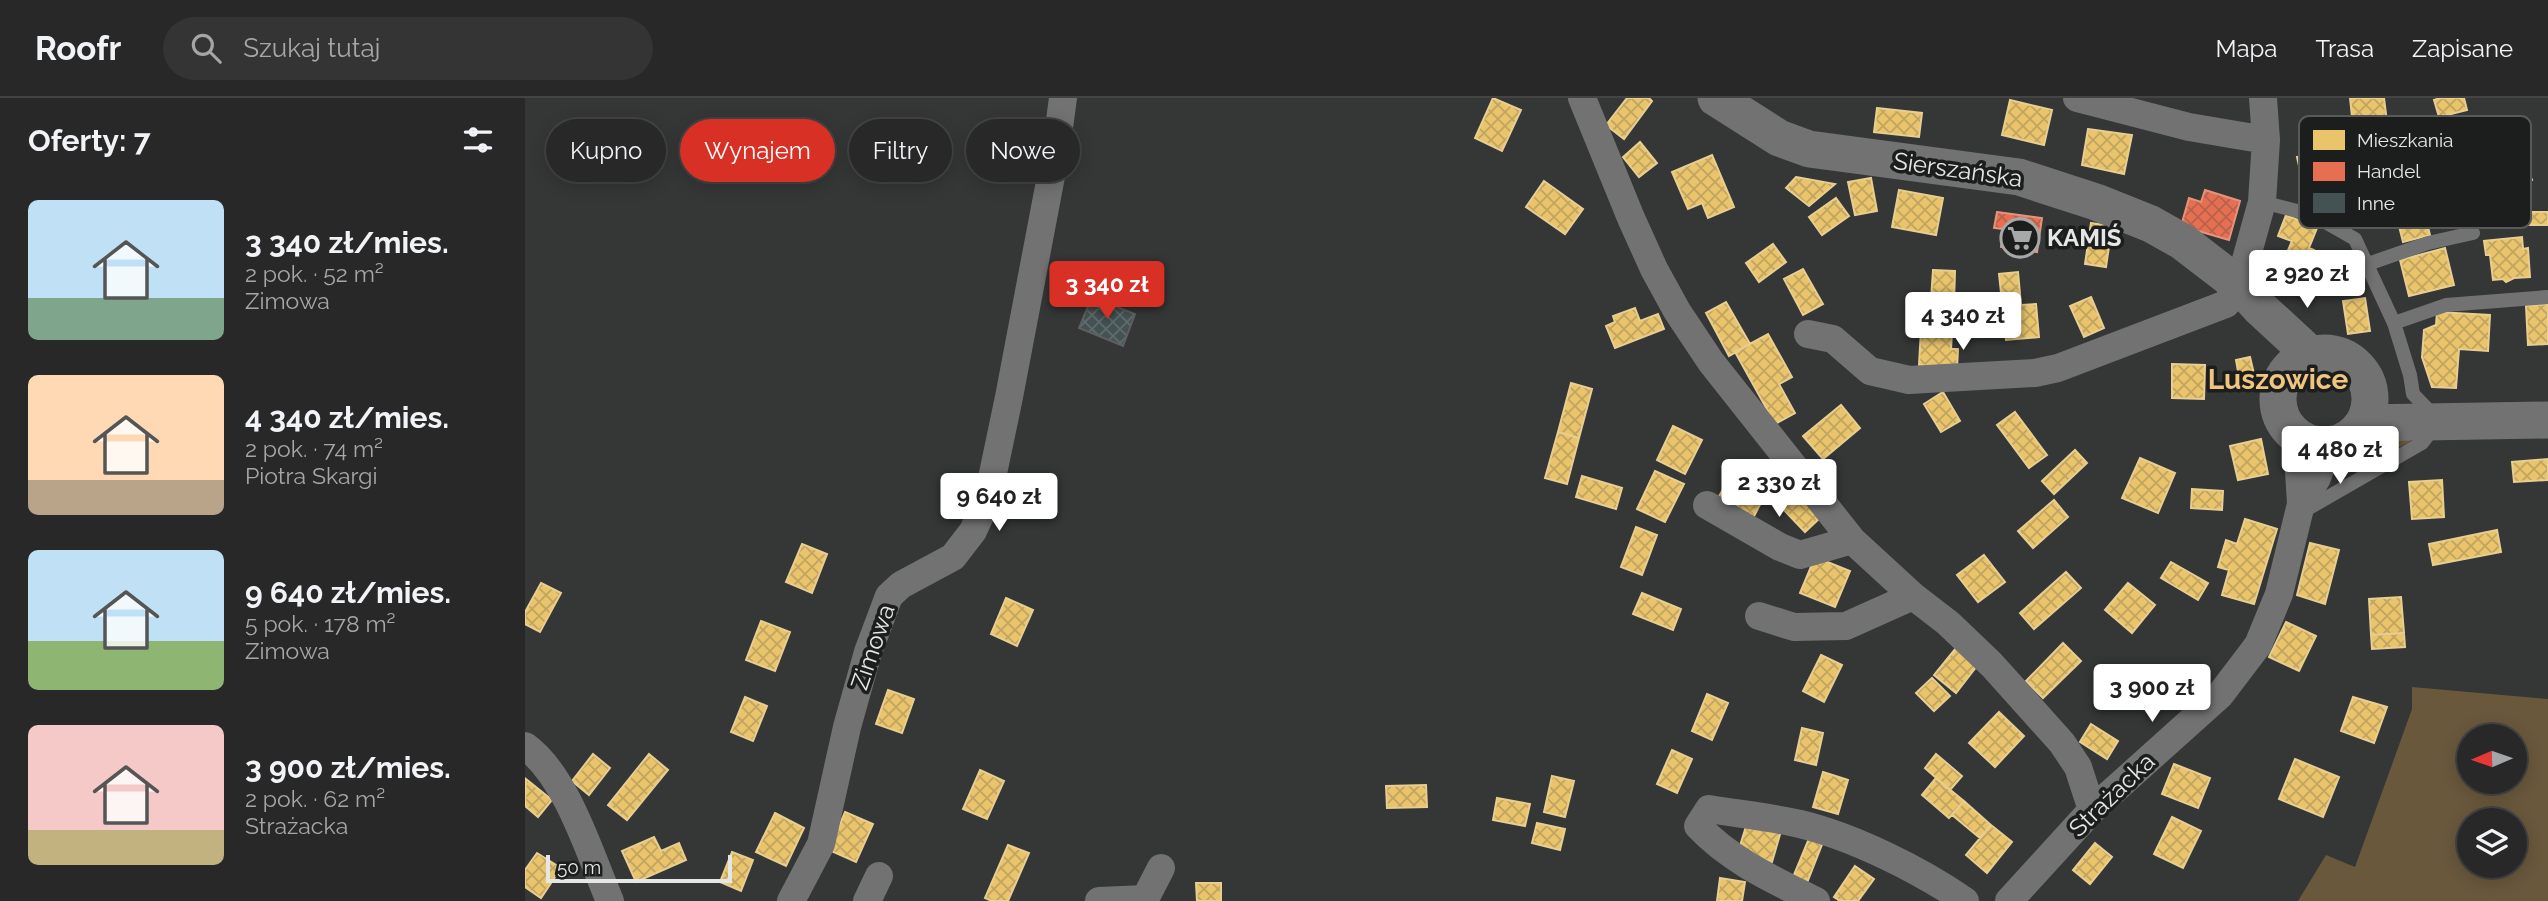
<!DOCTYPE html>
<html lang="pl">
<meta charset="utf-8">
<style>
:root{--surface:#282828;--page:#343434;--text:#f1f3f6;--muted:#a5a6a8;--line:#444445;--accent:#d93025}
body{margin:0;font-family:Raleway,sans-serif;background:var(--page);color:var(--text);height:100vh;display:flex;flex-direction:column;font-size:26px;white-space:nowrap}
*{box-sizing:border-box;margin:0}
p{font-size:23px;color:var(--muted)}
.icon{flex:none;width:38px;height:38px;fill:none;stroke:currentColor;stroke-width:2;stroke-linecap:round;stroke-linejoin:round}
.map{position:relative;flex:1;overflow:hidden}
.panel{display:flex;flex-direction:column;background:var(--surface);width:525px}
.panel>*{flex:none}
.top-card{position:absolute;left:21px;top:21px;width:665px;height:63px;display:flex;gap:14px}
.needle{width:46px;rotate:268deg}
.buttons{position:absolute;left:1932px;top:626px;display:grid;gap:14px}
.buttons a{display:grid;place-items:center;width:70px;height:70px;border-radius:50%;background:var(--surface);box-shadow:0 4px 18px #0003,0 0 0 2px var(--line);font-size:35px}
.scale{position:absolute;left:21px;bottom:18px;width:186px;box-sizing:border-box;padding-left:7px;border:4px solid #e5e7e7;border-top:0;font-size:19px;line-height:24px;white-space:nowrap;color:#e5e7e7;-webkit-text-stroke:5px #1c1e1e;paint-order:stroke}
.price{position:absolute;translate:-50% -60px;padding:0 16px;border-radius:7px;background:#fff;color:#222;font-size:23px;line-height:46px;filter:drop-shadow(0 2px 4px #0008)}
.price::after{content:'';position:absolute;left:50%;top:42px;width:21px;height:16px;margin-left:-10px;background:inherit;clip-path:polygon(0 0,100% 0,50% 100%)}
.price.selected{background:var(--accent);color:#fff}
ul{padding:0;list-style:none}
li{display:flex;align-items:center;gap:21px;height:175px;padding:0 28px}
li span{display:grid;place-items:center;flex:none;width:196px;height:140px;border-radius:10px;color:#555}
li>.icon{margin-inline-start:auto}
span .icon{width:84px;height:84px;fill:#fffc;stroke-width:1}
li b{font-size:30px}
h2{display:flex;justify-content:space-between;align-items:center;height:84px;padding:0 28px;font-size:30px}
.tag{padding:0 24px;border-radius:32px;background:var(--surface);box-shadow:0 4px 18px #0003,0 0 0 2px var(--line);font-size:24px;line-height:63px}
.tag.selected{background:var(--accent);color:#fff}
header{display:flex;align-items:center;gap:42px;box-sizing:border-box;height:98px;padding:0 35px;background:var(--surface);border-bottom:2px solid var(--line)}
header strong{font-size:33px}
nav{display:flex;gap:38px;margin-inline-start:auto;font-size:24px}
.search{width:490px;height:63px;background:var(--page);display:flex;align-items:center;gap:18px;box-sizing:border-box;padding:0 24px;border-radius:38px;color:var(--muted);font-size:26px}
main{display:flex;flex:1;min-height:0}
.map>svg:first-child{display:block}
.green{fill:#69583c;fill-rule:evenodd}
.homes{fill:url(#homes-cross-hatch);stroke:#e8ce90;stroke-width:2}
.shops{fill:url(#shops-cross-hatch);stroke:#e6937e;stroke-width:2}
.building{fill:url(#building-cross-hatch);stroke:#5e5f5f;stroke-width:2}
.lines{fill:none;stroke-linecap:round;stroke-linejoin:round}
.service{stroke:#727272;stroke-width:14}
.minor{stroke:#727272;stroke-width:28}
.tertiary{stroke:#727272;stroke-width:37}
.labels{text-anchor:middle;stroke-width:7;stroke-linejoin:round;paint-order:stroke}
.street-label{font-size:24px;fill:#e5e7e7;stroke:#1c1e1e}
.poi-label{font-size:24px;font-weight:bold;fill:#e5e7e7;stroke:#1c1e1e;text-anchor:start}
.quarter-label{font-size:28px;font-weight:bold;fill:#efc57f;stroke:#1c1e1e}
.key{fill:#1c1e1e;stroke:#585a5a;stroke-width:2}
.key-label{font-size:19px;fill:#e5e7e7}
</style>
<header>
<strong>Roofr</strong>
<div class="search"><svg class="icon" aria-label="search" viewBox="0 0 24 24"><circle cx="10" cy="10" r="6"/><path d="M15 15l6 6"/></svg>Szukaj tutaj</div>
<nav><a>Mapa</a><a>Trasa</a><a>Zapisane</a></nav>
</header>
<main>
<section class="panel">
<h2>Oferty: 7<svg class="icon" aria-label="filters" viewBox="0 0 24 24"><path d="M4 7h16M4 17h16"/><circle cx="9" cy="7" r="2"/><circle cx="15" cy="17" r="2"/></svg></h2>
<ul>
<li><span style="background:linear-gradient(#bfe0f5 70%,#7fa58c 0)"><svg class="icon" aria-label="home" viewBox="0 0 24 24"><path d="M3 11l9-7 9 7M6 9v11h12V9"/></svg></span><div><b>3 340 zł/mies.</b><p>2 pok. · 52 m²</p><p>Zimowa</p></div></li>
<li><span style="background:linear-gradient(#ffd9b3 75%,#b9a48a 0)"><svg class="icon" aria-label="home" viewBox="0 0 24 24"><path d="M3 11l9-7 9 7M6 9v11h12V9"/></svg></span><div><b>4 340 zł/mies.</b><p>2 pok. · 74 m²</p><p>Piotra Skargi</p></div></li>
<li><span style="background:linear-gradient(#bfe0f5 65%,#8fb573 0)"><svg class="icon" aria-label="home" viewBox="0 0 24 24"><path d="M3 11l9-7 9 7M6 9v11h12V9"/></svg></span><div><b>9 640 zł/mies.</b><p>5 pok. · 178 m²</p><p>Zimowa</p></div></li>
<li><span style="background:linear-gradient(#f6c9c9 75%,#c2b280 0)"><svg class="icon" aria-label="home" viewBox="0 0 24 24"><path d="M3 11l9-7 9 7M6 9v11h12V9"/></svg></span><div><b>3 900 zł/mies.</b><p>2 pok. · 62 m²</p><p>Strażacka</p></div></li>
</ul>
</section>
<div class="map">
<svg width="2023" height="803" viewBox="0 0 2023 803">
<defs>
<pattern id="homes-cross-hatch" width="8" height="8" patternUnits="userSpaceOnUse" patternTransform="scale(1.75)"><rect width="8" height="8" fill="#e9c46a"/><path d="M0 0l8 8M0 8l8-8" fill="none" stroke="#c0a461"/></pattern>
<pattern id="shops-cross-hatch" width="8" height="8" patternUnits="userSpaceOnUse" patternTransform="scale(1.75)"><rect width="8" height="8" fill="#e76f51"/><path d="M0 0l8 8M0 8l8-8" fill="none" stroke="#b6624d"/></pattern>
<pattern id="building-cross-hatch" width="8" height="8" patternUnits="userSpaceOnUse" patternTransform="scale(1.75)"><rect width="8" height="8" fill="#445253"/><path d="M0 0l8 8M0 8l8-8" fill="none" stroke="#5f6b6c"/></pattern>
</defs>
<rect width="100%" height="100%" fill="#353636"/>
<!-- green -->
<path class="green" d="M 1837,336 L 1887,337 L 1885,344 L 1818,376 L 1800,376 C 1808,357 1820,348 1837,336 Z
M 1887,589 L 2023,601 L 2023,803 L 1773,803 L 1801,757 L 1830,769 L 1887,611 ZM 1944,639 L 1990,639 L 1990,684 L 1944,684 ZM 1944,723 L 1990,723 L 1990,768 L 1944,768 Z"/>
<!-- homes -->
<path class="homes" d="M 968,0 L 996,12 L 977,53 L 950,40 Z
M 1102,0 L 1124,0 L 1127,3 L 1099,41 L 1081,27 Z
M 1825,0 L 1859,0 L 1862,24 L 1828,28 Z
M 1915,0 L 1939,0 L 1942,12 L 1914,19 L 1909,2 Z
M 1485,2 L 1527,12 L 1519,47 L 1477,37 Z
M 1352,10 L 1397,15 L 1394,39 L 1349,34 Z
M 1563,31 L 1607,37 L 1599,76 L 1557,67 Z
M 1989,41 L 2007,82 L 1977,94 L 1960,53 Z
M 1115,44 L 1132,65 L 1114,79 L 1098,59 Z
M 1801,53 L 1810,92 L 1781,99 L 1772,59 Z
M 1187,57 L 1209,109 L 1183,120 L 1177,105 L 1163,111 L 1147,74 Z
M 1271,79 L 1310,86 L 1284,108 L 1261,90 Z
M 1346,80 L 1352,113 L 1330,117 L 1323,84 Z
M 1019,83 L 1058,111 L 1040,136 L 1001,109 Z
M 1374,92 L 1418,100 L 1411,137 L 1367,129 Z
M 1311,100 L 1324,118 L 1297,137 L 1284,119 Z
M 1896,101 L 1905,137 L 1878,144 L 1869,108 Z
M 1997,114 L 2023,114 L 2023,127 L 1997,127 Z
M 1761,117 L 1792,130 L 1784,150 L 1789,152 L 1774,187 L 1752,178 L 1767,143 L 1753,138 Z
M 1566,125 L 1587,128 L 1581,169 L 1560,166 Z
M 1997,139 L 1998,151 L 2003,150 L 2005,179 L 1989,180 L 1981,184 L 1978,181 L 1968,182 L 1965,157 L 1961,157 L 1959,143 Z
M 1248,146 L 1261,164 L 1234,184 L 1221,165 Z
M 1920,150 L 1929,187 L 1884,198 L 1875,162 Z
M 1278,171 L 1298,206 L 1278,217 L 1259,181 Z
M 1408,172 L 1430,173 L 1429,204 L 1406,202 Z
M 1493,174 L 1496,207 L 1511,206 L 1514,239 L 1481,242 L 1474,176 Z
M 1566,199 L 1579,230 L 1559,239 L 1545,208 Z
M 1840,200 L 1845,233 L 1823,236 L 1818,203 Z
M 1406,202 L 1429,204 L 1426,251 L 1433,251 L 1432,270 L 1394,267 L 1396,231 L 1404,231 Z
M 1201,204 L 1225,246 L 1204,258 L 1181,215 Z
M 2023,206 L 2023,246 L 2003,247 L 2001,208 Z
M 1110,210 L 1115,223 L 1133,216 L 1139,231 L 1090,250 L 1081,228 L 1090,224 L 1088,218 Z
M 1912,214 L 1965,217 L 1963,253 L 1934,251 L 1931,290 L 1907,289 L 1897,259 L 1899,232 L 1911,227 Z
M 1243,236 L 1267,279 L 1254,286 L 1270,315 L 1250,326 L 1210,254 Z
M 1725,259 L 1729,276 L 1714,279 L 1711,262 Z
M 1647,266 L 1680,267 L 1679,301 L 1647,300 Z
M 1046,285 L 1067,291 L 1054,340 L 1033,334 Z
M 1418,294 L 1435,323 L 1416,334 L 1399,306 Z
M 1316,307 L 1335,330 L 1298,361 L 1278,338 Z
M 1490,314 L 1522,357 L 1504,370 L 1472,327 Z
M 1148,328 L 1177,342 L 1160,376 L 1132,362 Z
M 1033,334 L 1054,340 L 1042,386 L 1020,380 Z
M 1736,341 L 1743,376 L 1713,382 L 1705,348 Z
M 1550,352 L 1562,365 L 1529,396 L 1517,383 Z
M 1615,360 L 1650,375 L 1633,415 L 1597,400 Z
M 2023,361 L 2023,382 L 1989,384 L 1987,364 Z
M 1130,373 L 1159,386 L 1140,424 L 1112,411 Z
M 1206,377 L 1241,395 L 1225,426 L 1189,407 Z
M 1057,378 L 1097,390 L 1091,411 L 1051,399 Z
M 1917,382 L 1919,419 L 1887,421 L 1884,384 Z
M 1667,391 L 1698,393 L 1697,412 L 1666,410 Z
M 1273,395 L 1296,419 L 1280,434 L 1257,410 Z
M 1529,402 L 1543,419 L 1508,450 L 1493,433 Z
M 1720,421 L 1752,431 L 1729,506 L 1697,497 L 1704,472 L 1693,469 L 1701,442 L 1712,446 Z
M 1111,429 L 1132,437 L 1117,477 L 1096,469 Z
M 1972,432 L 1976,454 L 1908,467 L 1904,446 Z
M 1785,445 L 1814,452 L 1800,506 L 1772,497 Z
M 277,446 L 302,456 L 287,495 L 261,484 Z
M 1459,457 L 1480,484 L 1453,504 L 1432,477 Z
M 1290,459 L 1325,473 L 1310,509 L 1275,495 Z
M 1646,464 L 1683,485 L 1673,502 L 1636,480 Z
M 1541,474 L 1556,490 L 1509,531 L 1495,515 Z
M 16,485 L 36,495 L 15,534 L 0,526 L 0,514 Z
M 1603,485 L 1630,507 L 1607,535 L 1580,512 Z
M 1117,495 L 1156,511 L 1148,532 L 1108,516 Z
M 1876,499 L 1879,535 L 1846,537 L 1844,501 Z
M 481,500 L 508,512 L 492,548 L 466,536 Z
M 236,523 L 265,534 L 250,573 L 221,562 Z
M 1761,524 L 1791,538 L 1774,573 L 1744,559 Z
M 1879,535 L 1880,549 L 1847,551 L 1846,537 Z
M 1538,545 L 1556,563 L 1518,600 L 1501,583 Z
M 1431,550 L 1452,568 L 1431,595 L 1409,577 Z
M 1296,557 L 1317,567 L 1299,604 L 1278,593 Z
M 1407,580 L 1425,598 L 1409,613 L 1391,595 Z
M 363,592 L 389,601 L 377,635 L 351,626 Z
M 1182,596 L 1203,605 L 1187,642 L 1167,633 Z
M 220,599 L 242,608 L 228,643 L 206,634 Z
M 1828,599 L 1862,609 L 1849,645 L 1816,633 Z
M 1474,614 L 1499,638 L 1470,669 L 1444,645 Z
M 1566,626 L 1593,643 L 1582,661 L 1555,644 Z
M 1277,630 L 1298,635 L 1291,667 L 1270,662 Z
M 1147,652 L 1167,661 L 1152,695 L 1132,686 Z
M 68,656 L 85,670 L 64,697 L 47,683 Z
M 124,656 L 143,672 L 102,722 L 83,707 Z
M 1411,656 L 1437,678 L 1425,692 L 1400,670 Z
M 1770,661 L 1814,679 L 1798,719 L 1754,701 Z
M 1649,666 L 1685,680 L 1673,710 L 1637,696 Z
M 455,672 L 479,683 L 462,721 L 438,711 Z
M 1298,674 L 1323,682 L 1313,716 L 1288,709 Z
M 1027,678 L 1049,683 L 1040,719 L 1019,714 Z
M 1411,680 L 1439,703 L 1424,720 L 1397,697 Z
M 1,681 L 27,702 L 13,719 L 0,708 Z
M 901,687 L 902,709 L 862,710 L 861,688 Z
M 972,700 L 1005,706 L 1000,728 L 968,722 Z
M 1439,703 L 1466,727 L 1455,740 L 1427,717 Z
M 320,714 L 348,726 L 331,764 L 304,752 Z
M 250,715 L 279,730 L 261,768 L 231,754 Z
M 1647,719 L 1676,733 L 1658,770 L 1629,756 Z
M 1223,722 L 1256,733 L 1247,764 L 1213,754 Z
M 1012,725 L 1040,731 L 1035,752 L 1007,745 Z
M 1466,727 L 1487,744 L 1462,775 L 1441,757 Z
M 1285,738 L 1298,744 L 1280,790 L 1266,784 Z
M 129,739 L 136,753 L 154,745 L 161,762 L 111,784 L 97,753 Z
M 1570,745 L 1587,759 L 1565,786 L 1548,772 Z
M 483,747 L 504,755 L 483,803 L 467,803 L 460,800 Z
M 207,754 L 228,762 L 216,793 L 195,784 Z
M 12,755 L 36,770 L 16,800 L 0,789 L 0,772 Z
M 1330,768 L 1349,781 L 1333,803 L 1315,803 L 1309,799 Z
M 1195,780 L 1220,784 L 1217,803 L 1192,803 Z
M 671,785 L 696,785 L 696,803 L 672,803 Z"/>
<!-- shops -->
<path class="shops" d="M 1680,92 L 1715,103 L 1704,142 L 1656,128 L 1664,100 L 1676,104 Z
M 1472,114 L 1517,120 L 1512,154 L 1476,149 L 1478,131 L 1469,130 Z"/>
<!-- building -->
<path class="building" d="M 567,199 L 610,216 L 598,248 L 554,230 Z"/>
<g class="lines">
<!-- service -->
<path class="service" d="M 1737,104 L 1788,117 L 1830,141 L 1869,225 L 1885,277 L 1888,296 L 1914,323 L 1897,345 L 1777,414
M 1843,166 L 1903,145 L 1948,135
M 1869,225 L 1921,207 L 2023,199"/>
<!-- minor -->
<path class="minor" d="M 1057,0 L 1106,120 L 1129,171 L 1152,213 L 1186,264 L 1327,442 L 1388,498 L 1423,525 L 1467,567 L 1537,645 L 1553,669 L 1567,712
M 1552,0 L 1664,29 L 1741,42
M 1283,236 L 1308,241 L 1345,273 L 1384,282 L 1510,275 L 1533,270 L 1701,206 L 1714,187 L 1737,104 L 1741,42 L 1738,0
M 1772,340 L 1776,406
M 1182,407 L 1255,449 L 1275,457 L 1327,442
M 1234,518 L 1269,529 L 1321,528 L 1388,498
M 0,648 C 42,678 65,757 85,803
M 266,803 L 296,746 L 322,629 L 343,554 L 364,498 L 376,487 L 428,459 L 448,433 L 458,411 L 466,385 L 484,299 L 531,52 L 538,0
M 342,803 L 354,778
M 574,803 L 620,801 L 636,770
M 1291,803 C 1249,782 1206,763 1173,728 L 1184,711 C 1214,716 1245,719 1275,726 C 1329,739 1395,772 1440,803
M 1484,803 L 1567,712 L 1695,597 L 1733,547 L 1754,496 L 1776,406 L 1792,380 L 1803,348"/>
<!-- tertiary -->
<path class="tertiary" d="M 1191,0 L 1254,40 L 1284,51 L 1494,79 L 1571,104 L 1626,126 L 1658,144 L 1714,187 L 1736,211 L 1786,257
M1753 301a46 46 0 1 1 92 0a46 46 0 1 1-92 0Z
M 1839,325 L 2023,322"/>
</g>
<!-- icons -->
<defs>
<g id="supermarket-ring" transform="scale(2.0125)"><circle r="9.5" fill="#1c1e1e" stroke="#a7a9a9" stroke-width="1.5"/><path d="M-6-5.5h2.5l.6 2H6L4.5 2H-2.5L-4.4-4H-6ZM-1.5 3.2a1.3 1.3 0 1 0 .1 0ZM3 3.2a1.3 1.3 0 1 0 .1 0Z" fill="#a7a9a9"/></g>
</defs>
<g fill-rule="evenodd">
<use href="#supermarket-ring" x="1495" y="140"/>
</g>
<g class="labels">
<!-- street labels -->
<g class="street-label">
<text transform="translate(1433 72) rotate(8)" y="8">Sierszańska</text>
<text transform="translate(348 549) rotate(-71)" y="8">Zimowa</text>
<text transform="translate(1587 697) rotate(-44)" y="8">Strażacka</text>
</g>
<!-- poi labels -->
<g class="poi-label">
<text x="1522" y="148">KAMIŚ</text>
</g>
<!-- quarter labels -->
<g class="quarter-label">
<text x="1753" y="291">Luszowice</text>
</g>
</g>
<!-- legend -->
<rect x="1774" y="18" width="232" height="112" rx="10" class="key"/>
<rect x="1788" y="32" width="32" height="20" fill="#e9c46a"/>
<rect x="1788" y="64" width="32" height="19" fill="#e76f51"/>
<rect x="1788" y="95" width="32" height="20" fill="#445253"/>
<g class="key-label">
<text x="1832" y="49">Mieszkania</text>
<text x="1832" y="80">Handel</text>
<text x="1832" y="112">Inne</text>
</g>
</svg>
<div class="buttons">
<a><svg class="needle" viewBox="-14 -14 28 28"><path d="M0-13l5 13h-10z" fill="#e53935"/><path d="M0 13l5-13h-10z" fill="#a5a6a8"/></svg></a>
<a><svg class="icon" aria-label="layers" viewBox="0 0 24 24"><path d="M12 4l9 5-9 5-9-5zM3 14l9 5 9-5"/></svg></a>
</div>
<div class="scale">50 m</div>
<b class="price" style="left:1782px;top:212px">2 920 zł</b>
<b class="price selected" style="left:582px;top:223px">3 340 zł</b>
<b class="price" style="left:1438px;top:254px">4 340 zł</b>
<b class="price" style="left:1815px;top:388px">4 480 zł</b>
<b class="price" style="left:1254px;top:421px">2 330 zł</b>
<b class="price" style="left:474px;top:435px">9 640 zł</b>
<b class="price" style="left:1627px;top:626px">3 900 zł</b>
<div class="top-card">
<a class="tag">Kupno</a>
<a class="tag selected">Wynajem</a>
<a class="tag">Filtry</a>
<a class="tag">Nowe</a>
</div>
</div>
</main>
